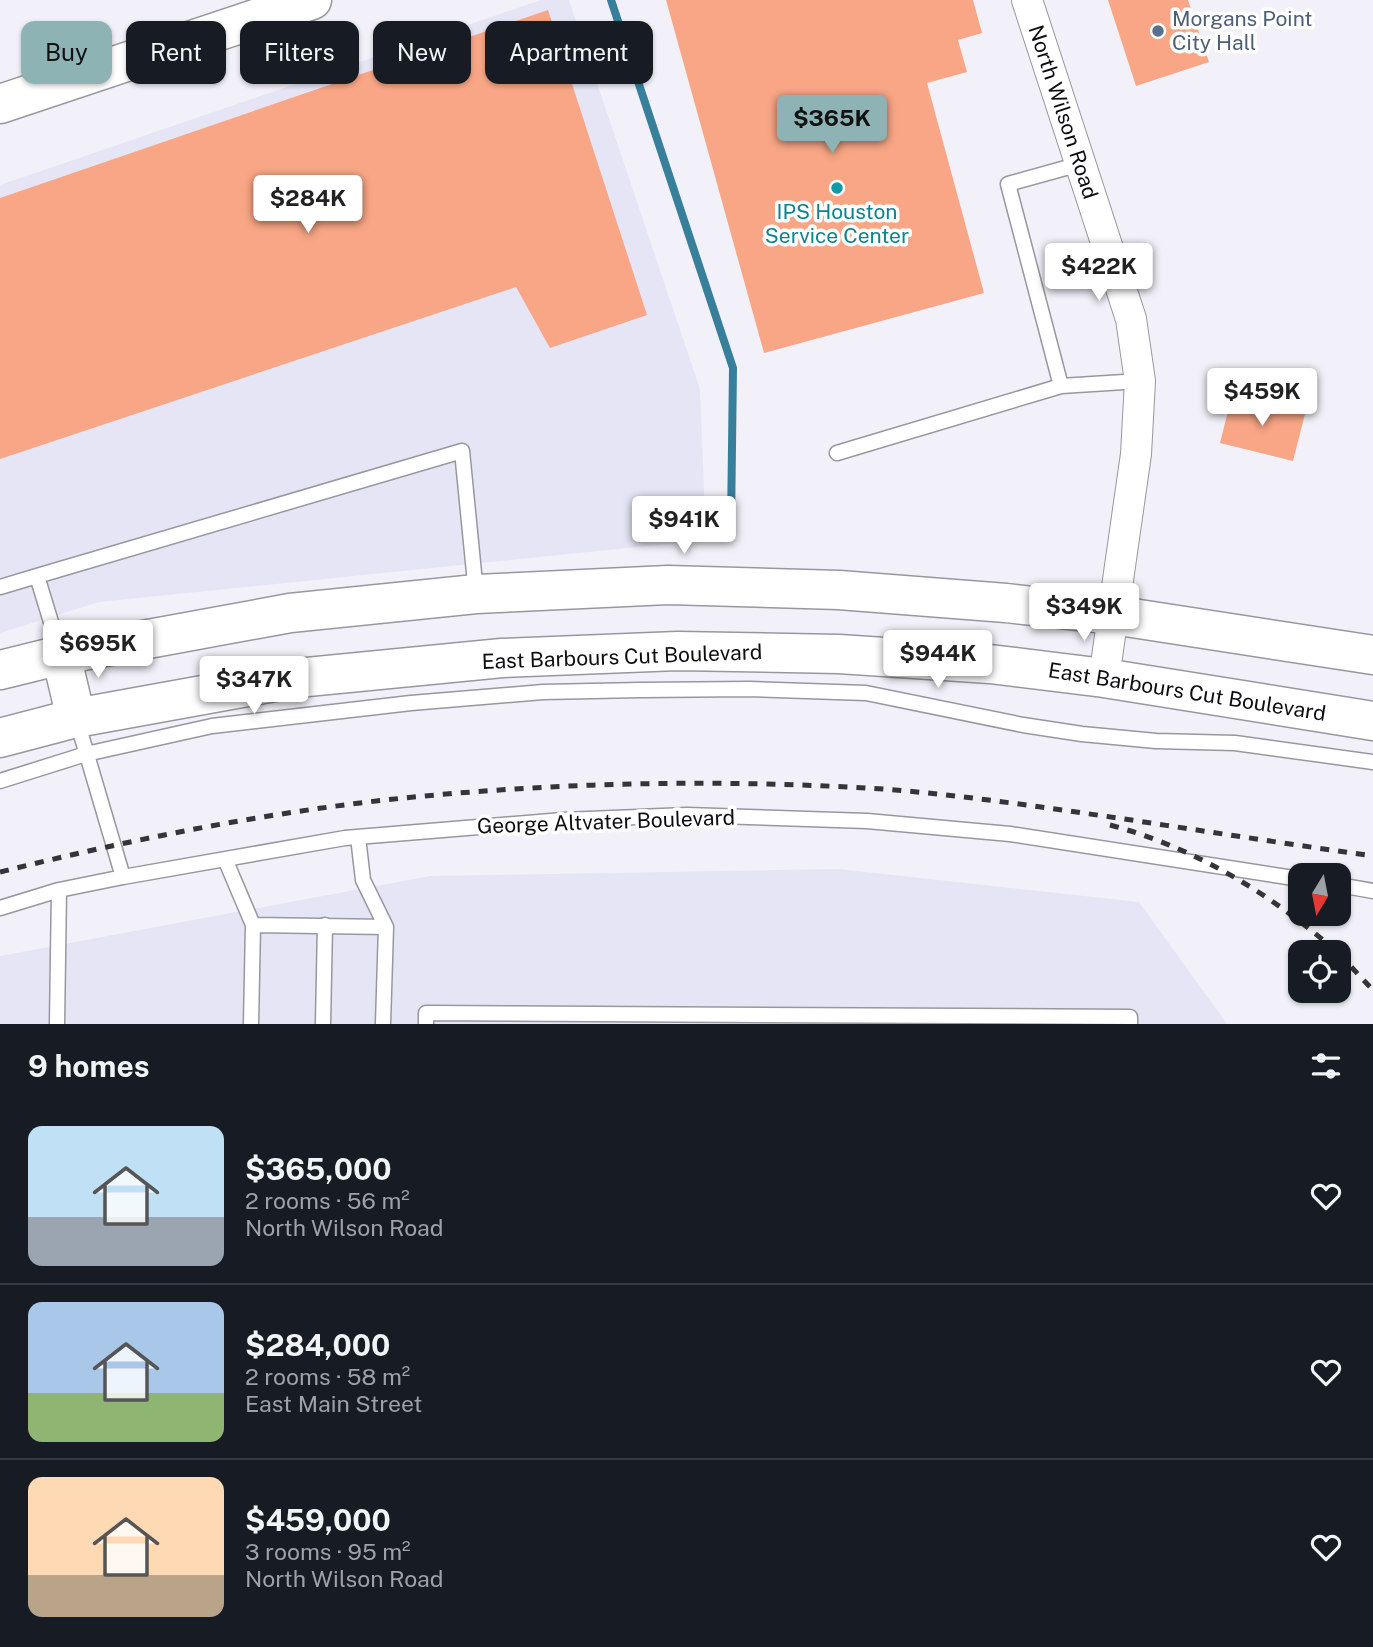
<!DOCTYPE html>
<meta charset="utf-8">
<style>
:root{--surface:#171b24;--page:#242831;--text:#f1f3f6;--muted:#9ea1a6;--line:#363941;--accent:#8eb3b4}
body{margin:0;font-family:"Public Sans",sans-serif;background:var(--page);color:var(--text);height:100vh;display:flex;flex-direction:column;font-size:26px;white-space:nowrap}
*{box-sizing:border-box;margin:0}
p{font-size:23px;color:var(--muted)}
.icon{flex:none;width:38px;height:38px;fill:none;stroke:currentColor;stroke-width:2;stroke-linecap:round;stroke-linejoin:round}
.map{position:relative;height:1024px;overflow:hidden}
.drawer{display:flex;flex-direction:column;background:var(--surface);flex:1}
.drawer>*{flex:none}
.guide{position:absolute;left:21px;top:21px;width:700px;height:63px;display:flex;gap:14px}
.needle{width:46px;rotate:190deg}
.buttons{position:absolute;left:1288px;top:863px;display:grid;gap:14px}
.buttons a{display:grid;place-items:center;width:63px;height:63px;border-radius:14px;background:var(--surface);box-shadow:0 2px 5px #0004;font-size:35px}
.price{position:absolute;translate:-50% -60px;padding:0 16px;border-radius:7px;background:#fff;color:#222;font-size:23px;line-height:46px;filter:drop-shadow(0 2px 4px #0008)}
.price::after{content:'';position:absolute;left:50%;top:42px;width:21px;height:16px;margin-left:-10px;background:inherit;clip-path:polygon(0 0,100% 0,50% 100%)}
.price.on{background:var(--accent);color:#111}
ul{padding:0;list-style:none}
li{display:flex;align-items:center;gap:21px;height:175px;padding:0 28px}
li+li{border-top:2px solid var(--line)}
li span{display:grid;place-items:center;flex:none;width:196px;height:140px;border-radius:14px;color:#555}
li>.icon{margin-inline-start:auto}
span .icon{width:84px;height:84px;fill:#fffc;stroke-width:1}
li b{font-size:30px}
h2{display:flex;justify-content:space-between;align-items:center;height:84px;padding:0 28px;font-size:30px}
.pill{padding:0 24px;border-radius:14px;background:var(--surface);box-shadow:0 2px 5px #0004;font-size:24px;line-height:63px}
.pill.on{background:var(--accent);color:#111}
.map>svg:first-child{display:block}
.built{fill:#e6e5f5}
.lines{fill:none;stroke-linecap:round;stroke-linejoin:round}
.stream{stroke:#387f9b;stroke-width:8}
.building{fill:#f8a685}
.lane-casing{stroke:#97979f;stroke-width:17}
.street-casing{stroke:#97979f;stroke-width:32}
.secondary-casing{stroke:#97979f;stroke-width:41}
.lane{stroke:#fff;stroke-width:14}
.street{stroke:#fff;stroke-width:30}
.secondary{stroke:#fff;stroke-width:38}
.rail{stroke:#353438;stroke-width:5;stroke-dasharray:9 9;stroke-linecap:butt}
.service-dot{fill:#5c6f8a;stroke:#fff;stroke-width:2.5}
.culture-dot{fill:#0f9aa8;stroke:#fff;stroke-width:2.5}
.labels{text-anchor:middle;stroke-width:7;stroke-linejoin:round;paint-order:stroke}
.service-label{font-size:21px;fill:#4e5e75;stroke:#fff;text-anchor:start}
.street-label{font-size:21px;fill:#0d0d10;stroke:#fff}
.culture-label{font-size:21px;fill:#0d838f;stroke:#fff}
</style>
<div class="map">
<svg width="1373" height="1024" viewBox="0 0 1373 1024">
<rect width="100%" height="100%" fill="#f2f1f9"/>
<!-- built -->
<path class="built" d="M 541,0 L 569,0 L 700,389 L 706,540 L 99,602 L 0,633 L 0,185 Z
M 839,869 L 1139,902 L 1227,1024 L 0,1024 L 0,956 L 430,876 Z"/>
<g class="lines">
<!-- stream -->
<path class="stream" d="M 611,0 L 733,368 L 731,525"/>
</g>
<!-- building -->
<path class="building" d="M 666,0 L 973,0 L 982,33 L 958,40 L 967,72 L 927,83 L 984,293 L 764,353 Z
M 1108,0 L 1188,0 L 1209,62 L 1136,86 Z
M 548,10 L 647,315 L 550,348 L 516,287 L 0,459 L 0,198 Z
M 1232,395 L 1305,414 L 1293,461 L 1220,443 Z"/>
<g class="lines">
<!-- lane casing -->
<g class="lane-casing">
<path id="lane" d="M 1061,386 L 1008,184 L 1080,164
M 837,453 L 1061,386 L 1140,381
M 37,576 L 462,451 L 476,593
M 0,587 L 37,576 L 61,655
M 77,721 L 123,877
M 0,781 L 86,754 L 212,726 L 411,703 L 543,692 L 641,690 L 750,689 L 866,693 L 1023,725 L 1082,734 L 1156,741 L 1235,743 L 1373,762
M 358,837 L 363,880 L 386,927 L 383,1024
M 225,859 L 253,925 L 251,1024
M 1339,885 L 1373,891
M 0,908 L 59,890 L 123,877 L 345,838 L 563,820 L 687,815 L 867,821 L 1010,834 L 1300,879
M 253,925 L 386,927
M 57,1024 L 59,890
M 323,1024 L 325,925
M 426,1024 L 426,1013 L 1130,1017 L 1130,1024"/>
</g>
<!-- street casing -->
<g class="street-casing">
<path id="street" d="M 1027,0 L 1131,319 L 1140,381 L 1136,454 L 1104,678"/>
</g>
<!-- secondary casing -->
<g class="secondary-casing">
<path id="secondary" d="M 0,104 L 312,0
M 61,655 L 76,718
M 0,670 L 61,655 L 290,613 L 476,594 L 668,585 L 839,590 L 1006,603 L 1113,615 L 1373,655
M 0,738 L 76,718 L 297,678 L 502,658 L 678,651 L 839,654 L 990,664 L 1104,678 L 1373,721"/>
</g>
<!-- lane -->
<use href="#lane" class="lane"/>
<!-- street -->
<use href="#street" class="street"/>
<!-- secondary -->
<use href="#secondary" class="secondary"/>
<!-- rail -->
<path class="rail" d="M 1110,825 C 1196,848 1271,894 1337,952
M 0,872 C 133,839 268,812 404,798 C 563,782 724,779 883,789 C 962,795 1040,807 1118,818 C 1203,831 1288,844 1373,856
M 1339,954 L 1373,990"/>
</g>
<!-- markers -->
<circle class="service-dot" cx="1158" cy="31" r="7"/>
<circle class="culture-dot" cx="837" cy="188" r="7"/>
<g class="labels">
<!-- service labels -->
<g class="service-label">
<text x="1172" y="26">Morgans Point<tspan x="1172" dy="24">City Hall</tspan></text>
</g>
<!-- street labels -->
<g class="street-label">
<text transform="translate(1063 112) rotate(72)" y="7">North Wilson Road</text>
<text transform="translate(622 657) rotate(-2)" y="7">East Barbours Cut Boulevard</text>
<text transform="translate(1187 692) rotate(9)" y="7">East Barbours Cut Boulevard</text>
<text transform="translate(606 822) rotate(-2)" y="7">George Altvater Boulevard</text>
</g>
<!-- culture labels -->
<g class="culture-label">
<text x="837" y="219">IPS Houston<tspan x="837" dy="24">Service Center</tspan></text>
</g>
</g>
</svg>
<div class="buttons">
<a><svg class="needle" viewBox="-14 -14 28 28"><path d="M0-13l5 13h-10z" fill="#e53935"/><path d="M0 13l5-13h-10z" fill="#9ea1a6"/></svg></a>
<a><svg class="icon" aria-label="locate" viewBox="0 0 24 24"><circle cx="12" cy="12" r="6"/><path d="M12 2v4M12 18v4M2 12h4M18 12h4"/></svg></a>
</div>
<b class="price on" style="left:832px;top:155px">$365K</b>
<b class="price" style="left:308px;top:235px">$284K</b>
<b class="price" style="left:1099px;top:303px">$422K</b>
<b class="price" style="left:1262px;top:428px">$459K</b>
<b class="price" style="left:684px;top:556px">$941K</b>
<b class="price" style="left:1084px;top:643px">$349K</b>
<b class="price" style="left:98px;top:680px">$695K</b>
<b class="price" style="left:938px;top:690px">$944K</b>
<b class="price" style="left:254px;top:716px">$347K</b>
<div class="guide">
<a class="pill on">Buy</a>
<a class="pill">Rent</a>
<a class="pill">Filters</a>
<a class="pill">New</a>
<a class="pill">Apartment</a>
</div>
</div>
<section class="drawer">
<h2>9 homes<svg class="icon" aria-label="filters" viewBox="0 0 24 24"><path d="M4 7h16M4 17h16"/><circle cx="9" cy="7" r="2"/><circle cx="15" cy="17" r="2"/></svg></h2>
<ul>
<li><span style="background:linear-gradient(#bfe0f5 65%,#9aa5b1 0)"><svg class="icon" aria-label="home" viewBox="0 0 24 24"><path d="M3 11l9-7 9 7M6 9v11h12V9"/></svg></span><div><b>$365,000</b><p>2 rooms · 56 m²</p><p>North Wilson Road</p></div><svg class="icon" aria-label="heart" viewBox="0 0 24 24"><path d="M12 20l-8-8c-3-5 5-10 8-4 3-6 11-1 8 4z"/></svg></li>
<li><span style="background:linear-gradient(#a9c7e8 65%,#8fb573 0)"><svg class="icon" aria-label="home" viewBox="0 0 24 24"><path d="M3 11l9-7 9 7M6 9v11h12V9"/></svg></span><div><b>$284,000</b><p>2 rooms · 58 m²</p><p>East Main Street</p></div><svg class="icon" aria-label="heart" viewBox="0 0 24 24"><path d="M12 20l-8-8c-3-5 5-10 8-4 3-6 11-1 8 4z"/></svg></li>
<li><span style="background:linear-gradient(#ffd9b3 70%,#b9a48a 0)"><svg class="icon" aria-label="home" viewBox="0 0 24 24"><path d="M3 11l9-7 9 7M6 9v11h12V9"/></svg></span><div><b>$459,000</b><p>3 rooms · 95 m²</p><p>North Wilson Road</p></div><svg class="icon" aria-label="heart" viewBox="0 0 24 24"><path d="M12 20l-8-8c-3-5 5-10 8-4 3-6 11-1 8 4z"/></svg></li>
</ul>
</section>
